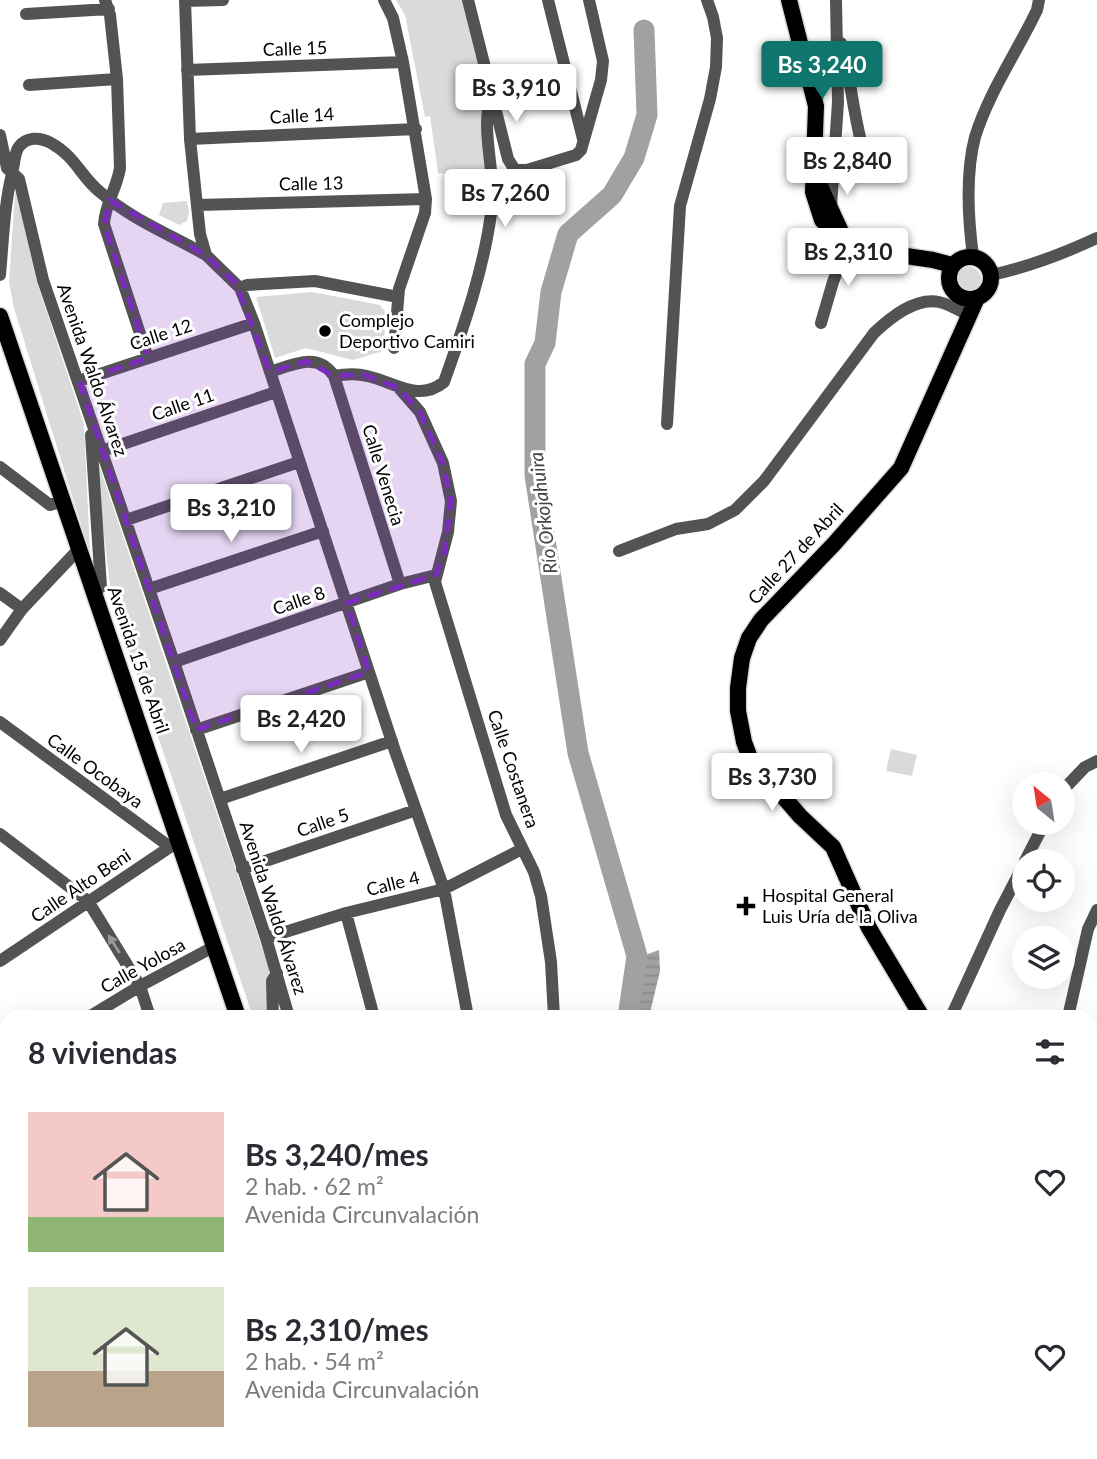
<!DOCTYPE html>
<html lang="es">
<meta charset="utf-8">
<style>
:root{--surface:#fff;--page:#f7f7f7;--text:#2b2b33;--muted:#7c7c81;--accent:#0f766e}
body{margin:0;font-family:Lato,sans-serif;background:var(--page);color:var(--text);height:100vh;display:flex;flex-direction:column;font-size:26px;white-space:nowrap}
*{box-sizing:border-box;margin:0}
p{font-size:23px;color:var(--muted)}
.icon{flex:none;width:38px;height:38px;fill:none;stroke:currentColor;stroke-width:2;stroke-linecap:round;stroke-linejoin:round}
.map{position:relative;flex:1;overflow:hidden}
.side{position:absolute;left:0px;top:1010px;width:1097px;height:450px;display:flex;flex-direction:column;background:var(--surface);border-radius:21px 21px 0 0;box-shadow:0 7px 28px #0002}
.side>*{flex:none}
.needle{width:46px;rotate:330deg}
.tools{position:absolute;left:1012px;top:772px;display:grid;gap:14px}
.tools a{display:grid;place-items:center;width:63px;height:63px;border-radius:50%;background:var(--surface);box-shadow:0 7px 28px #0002;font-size:35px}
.price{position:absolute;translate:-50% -60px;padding:0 16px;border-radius:7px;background:#fff;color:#222;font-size:23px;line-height:46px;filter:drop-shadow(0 2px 4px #0008)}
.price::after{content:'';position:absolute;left:50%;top:42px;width:21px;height:16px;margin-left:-10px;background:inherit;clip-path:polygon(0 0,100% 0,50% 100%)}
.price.on{background:var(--accent);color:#fff}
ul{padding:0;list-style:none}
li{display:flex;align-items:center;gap:21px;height:175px;padding:0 28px}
li span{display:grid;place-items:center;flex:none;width:196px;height:140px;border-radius:0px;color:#555}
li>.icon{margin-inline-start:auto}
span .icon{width:84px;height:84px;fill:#fffc;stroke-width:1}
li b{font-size:30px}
h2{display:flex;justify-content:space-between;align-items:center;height:84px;padding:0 28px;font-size:30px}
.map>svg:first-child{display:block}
.green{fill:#dadada}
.cemetery{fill:url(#cemetery-stones)}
.water{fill:url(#water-rules)}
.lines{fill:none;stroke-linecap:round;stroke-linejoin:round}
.river{stroke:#a1a1a1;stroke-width:21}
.major-casing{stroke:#dbdbdb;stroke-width:19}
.minor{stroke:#535353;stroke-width:12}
.major{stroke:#000;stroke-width:16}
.oneway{fill:#989898}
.marked{fill:#7b2cbf;fill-opacity:0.2;stroke:#7b2cbf;stroke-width:5;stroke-dasharray:14 9;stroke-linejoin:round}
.poi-dot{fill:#000;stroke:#fff;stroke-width:2.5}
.labels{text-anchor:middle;stroke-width:6;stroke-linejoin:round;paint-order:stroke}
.street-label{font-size:18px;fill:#000;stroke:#fff}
.poi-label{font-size:18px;fill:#000;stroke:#fff;text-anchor:start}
.water-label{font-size:19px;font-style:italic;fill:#424242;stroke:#fff}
</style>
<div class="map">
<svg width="1097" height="1459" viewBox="0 0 1097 1459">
<defs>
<pattern id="cemetery-stones" width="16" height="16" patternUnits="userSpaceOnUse" patternTransform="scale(1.75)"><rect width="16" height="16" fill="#dadada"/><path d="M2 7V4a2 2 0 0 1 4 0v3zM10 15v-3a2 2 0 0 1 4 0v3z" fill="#b9b9b9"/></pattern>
<pattern id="water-rules" width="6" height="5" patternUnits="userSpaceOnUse" patternTransform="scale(1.75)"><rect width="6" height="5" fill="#a1a1a1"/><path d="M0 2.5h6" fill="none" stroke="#898989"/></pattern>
</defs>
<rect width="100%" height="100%" fill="#fff"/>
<!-- green -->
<path class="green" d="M 396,0 L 462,0 L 479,55 L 487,179 L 438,173 L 430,116 L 425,117 L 405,15 Z
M 15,193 L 17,193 L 36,279 L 84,424 L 90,554 L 14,308 L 9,282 Z
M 187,201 L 189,213 L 187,221 L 179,225 L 159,215 L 163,203 Z
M957 279a12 12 0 1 1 24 0a12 12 0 1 1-24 0Z
M 312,292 L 380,305 L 386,313 L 383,351 L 353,360 L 306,348 L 275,358 L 256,297 Z
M 98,462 L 269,968 L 269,1017 L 253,1017 L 112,601 L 99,495 Z
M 891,749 L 917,755 L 912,776 L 886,771 Z"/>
<!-- cemetery -->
<path class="cemetery" d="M 1001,1453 L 1031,1453 L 1039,1459 L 996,1459 Z"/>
<!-- water -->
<path class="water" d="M 659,950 L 660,971 L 649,1017 L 625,1017 L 632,960 Z"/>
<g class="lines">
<!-- river -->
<path class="river" d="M 628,1017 L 637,956 L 578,753 L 535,475 L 535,364 L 545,343 L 551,292 L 568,234 L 612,195 L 634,158 L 647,115 L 644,30"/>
<!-- major casing -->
<g class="major-casing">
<path id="major" d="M 789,0 L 816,106 L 813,192 L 822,220 L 834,233 L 848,243 L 866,250 L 933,260 L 952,265
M 814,173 L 844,238
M949 278a21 21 0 1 1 42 0a21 21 0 1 1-42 0Z
M 0,316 L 238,1017
M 922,1017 L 869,928 L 833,847 L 800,816 L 750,758 L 744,742 L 738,711 L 738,688 L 742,658 L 749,638 L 761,620 L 834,544 L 901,468 L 977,298
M 331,1452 L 335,1459
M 442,1452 L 443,1459
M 514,1452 L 588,1452
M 772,1452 L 772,1459
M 871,1452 L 873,1459"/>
</g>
<!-- minor -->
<path class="minor" d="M 105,0 L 110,15 L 117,79 L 120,168 C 117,188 105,204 104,224 L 148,358
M 185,0 L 190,139 L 200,234 L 206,255 L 240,288 L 254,323 L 395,751 L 444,889 L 468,1017
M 384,0 L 393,18 L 403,62 L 426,199 L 425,213 L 399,289 L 394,348
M 548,0 L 583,139
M 185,1 L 223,0
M 26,14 L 109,9
M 841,43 C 851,78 853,114 863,149 L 866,155 L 872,158 L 878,150
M 187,70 L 403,62
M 29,85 L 117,79
M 492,95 L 508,159 L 515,170 L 527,170 L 576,155 L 581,150 L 601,80 L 603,61 L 589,0
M 0,135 L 7,168 L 19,179 L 43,280 L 174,662 L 266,938 L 289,1017
M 190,139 L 416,129
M 197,205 L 426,199
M 829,208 L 831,207 L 838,102 L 836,0
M 973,256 C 968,218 965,175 975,137 C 989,92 1017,52 1037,10 L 1039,0
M 0,275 C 3,242 4,206 12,174 C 14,166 14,156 18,148 C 26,136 40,137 51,143 C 76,157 81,177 100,192 C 131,219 171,235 206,255
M 991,275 C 1028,267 1063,254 1097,238
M 240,288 L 247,285 L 315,281 L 398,297
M 821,323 L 833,282 L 848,243
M 270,372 C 292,365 318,351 334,376 L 400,584
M 334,376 C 345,374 356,373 367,376 C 395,382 418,403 444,382 C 464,326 485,266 492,206 C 496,171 479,127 492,95 L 468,0
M 79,381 L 254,323
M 399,388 L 420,412 L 443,463 L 451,501 L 448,532 L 435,582 L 506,815 L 534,872 L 541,896 L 551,962 L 554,1017
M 667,424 L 680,206 L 710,99 L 716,67 L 717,38 L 713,17 L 707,0
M 91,435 L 101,587 L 94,590
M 102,451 L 276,392
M 0,467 L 50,505 L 63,501
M 126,520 L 299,462
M 619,551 L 676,529 L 708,524 L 735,510 L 764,481 L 874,333 C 890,318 915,297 939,302 C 949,304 960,311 970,316
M 149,589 L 323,531
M 0,593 L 22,609
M 0,640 L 22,609 L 78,550
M 174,662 L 400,584 L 436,575
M 0,722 L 170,847
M 196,730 L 369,672
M 1062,791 L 1085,767 L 1097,761
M 220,799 L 392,741
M 0,834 L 88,901 L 140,986 L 150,1017
M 1025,861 L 1045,822
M 242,869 L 416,810
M 346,913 L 374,1017
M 266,938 L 346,913 L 444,889 L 522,849
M 0,961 L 170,847 L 178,837
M 89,1017 L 140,986 L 215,946
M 273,1017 L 272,981 L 277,973
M 951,1017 L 1000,910 L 1024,864
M 1068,1017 L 1088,929 L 1097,910
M 0,1052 L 7,1057
M 0,1068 L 7,1074
M 1090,1198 L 1097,1205
M 0,1201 L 7,1196
M 0,1288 L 7,1285
M 1090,1333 L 1097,1325
M 1090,1398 L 1097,1405
M 243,1452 L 248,1459
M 306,1452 L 312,1459
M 56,1459 L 59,1452
M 195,1459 L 197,1452
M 987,1459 L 992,1452"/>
<!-- major -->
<use href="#major" class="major"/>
</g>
<!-- one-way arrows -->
<defs><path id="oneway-solid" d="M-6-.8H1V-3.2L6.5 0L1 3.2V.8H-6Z" transform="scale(1.75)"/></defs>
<use class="oneway" href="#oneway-solid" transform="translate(114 944) rotate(-122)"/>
<!-- marked area -->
<path class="marked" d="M 110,200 L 206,255 L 236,283 L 270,372 L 306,361 L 334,376 L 363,374 L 399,388 L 420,412 L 443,463 L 451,501 L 445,551 L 436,575 L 347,603 L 369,672 L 196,730 L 79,381 L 148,358 L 104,224 Z"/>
<!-- markers -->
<g class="poi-dot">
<circle cx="325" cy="331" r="7"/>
<path d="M742.5 895.5h7v7h7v7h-7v7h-7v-7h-7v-7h7z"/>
</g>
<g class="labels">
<!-- street labels -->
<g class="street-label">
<text transform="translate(295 49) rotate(-2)" y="6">Calle 15</text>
<text transform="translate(302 116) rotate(-3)" y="6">Calle 14</text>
<text transform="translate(311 184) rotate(-1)" y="6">Calle 13</text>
<text transform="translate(161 335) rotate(-18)" y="6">Calle 12</text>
<text transform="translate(92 370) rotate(71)" y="6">Avenida Waldo Álvarez</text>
<text transform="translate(183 405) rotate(-19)" y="6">Calle 11</text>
<text transform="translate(383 475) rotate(73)" y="6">Calle Venecia</text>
<text transform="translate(796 554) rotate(-47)" y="6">Calle 27 de Abril</text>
<text transform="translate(299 601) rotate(-19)" y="6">Calle 8</text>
<text transform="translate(138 660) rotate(71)" y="6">Avenida 15 de Abril</text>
<text transform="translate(513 769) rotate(71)" y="6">Calle Costanera</text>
<text transform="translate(95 771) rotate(36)" y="6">Calle Ocobaya</text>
<text transform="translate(323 823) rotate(-19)" y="6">Calle 5</text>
<text transform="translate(393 884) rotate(-14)" y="6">Calle 4</text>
<text transform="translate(81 886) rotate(-34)" y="6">Calle Alto Beni</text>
<text transform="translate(273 908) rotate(72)" y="6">Avenida Waldo Álvarez</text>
<text transform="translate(143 966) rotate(-29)" y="6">Calle Yolosa</text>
</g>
<!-- poi labels -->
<g class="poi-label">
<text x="339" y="327">Complejo<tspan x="339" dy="21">Deportivo Camiri</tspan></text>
<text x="762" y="902">Hospital General<tspan x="762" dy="21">Luis Uría de la Oliva</tspan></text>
</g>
<!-- water labels -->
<g class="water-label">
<text transform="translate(543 513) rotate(-97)" y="7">Río Orkojahuira</text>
</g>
</g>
</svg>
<div class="tools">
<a><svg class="needle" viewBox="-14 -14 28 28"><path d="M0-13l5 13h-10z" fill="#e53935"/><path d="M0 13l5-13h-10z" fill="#7c7c81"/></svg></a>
<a><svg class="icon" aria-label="locate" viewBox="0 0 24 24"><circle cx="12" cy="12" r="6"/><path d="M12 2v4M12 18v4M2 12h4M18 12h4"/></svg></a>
<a><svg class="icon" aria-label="layers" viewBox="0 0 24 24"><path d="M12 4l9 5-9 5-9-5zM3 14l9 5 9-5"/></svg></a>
</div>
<b class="price on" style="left:822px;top:101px">Bs 3,240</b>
<b class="price" style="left:516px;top:124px">Bs 3,910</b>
<b class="price" style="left:847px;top:197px">Bs 2,840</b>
<b class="price" style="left:505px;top:229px">Bs 7,260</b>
<b class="price" style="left:848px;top:288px">Bs 2,310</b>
<b class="price" style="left:231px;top:544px">Bs 3,210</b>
<b class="price" style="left:301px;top:755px">Bs 2,420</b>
<b class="price" style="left:772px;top:813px">Bs 3,730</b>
<section class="side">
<h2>8 viviendas<svg class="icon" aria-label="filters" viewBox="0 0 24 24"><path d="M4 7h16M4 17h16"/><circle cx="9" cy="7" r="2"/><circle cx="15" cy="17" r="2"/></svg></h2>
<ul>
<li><span style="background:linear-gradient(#f6c9c9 75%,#8fb573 0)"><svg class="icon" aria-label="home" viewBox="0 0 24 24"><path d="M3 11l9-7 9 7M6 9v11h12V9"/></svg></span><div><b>Bs 3,240/mes</b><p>2 hab. · 62 m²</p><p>Avenida Circunvalación</p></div><svg class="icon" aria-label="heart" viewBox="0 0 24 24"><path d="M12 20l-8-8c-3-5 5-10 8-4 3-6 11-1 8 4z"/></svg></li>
<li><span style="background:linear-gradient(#dfe7d0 60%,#b9a48a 0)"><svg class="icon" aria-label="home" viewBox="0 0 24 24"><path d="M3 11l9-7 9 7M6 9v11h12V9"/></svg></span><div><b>Bs 2,310/mes</b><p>2 hab. · 54 m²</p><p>Avenida Circunvalación</p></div><svg class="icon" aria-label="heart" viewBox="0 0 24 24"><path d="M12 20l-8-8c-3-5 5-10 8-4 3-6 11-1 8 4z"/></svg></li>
</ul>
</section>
</div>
